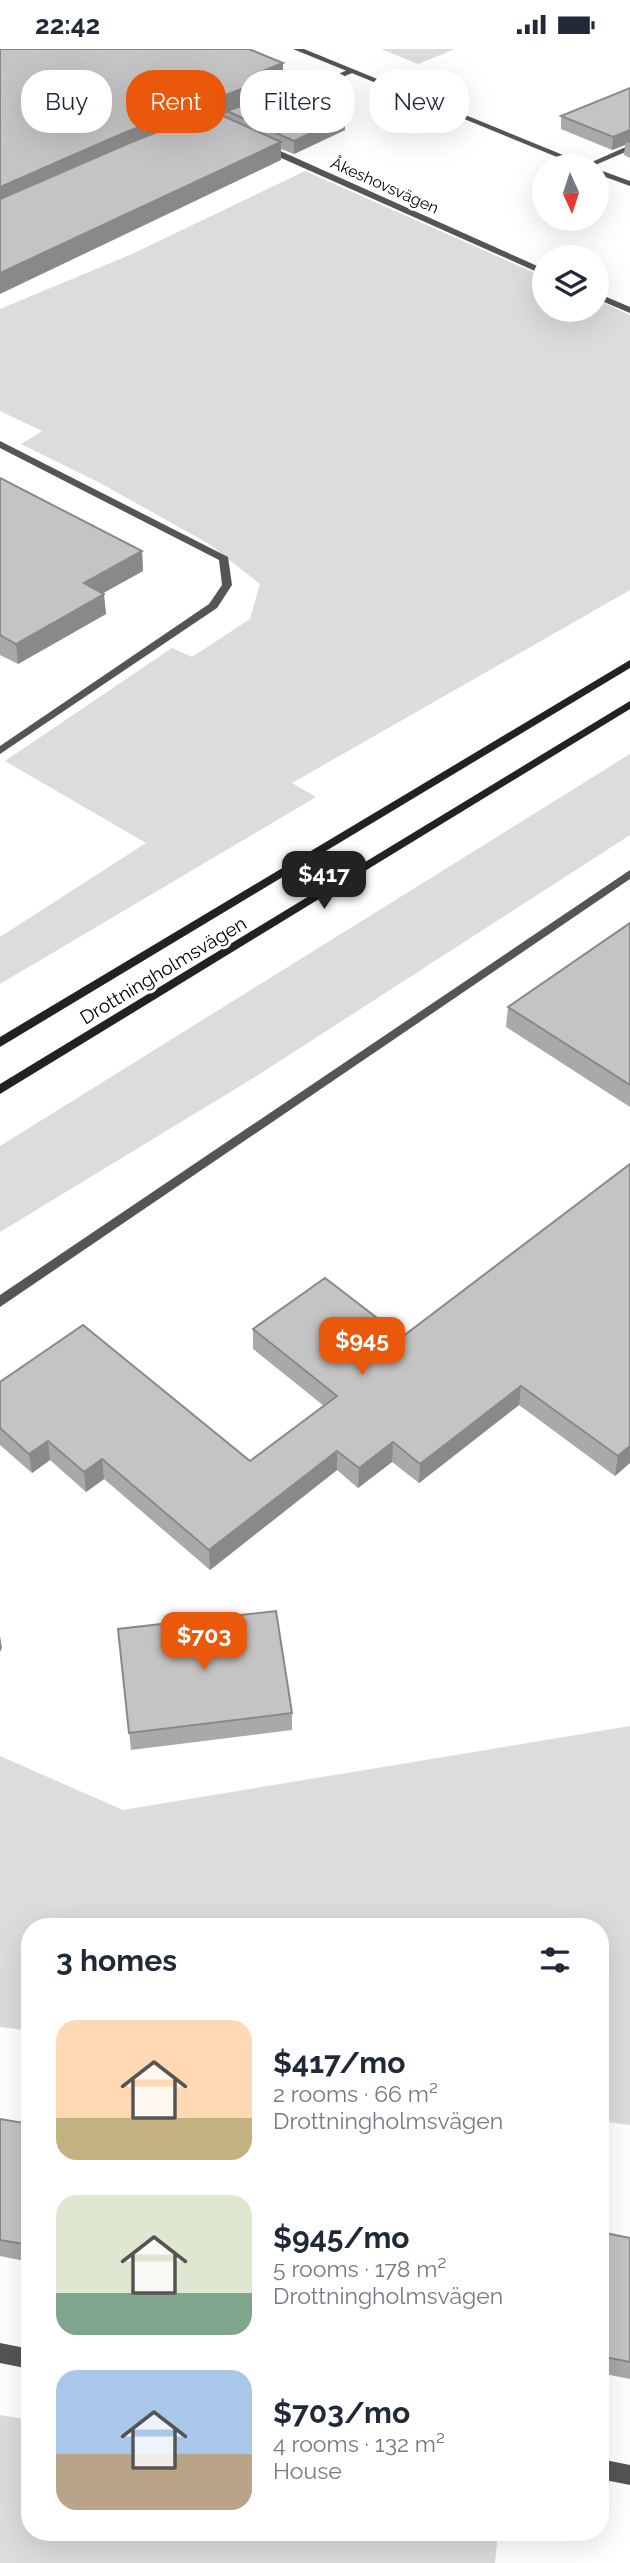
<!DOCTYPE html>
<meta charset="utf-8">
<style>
:root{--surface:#fff;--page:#f6f6f7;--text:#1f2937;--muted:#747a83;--accent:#ea580c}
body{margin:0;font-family:Raleway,sans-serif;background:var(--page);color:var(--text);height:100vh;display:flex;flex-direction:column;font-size:26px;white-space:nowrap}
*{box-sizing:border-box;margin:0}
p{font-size:23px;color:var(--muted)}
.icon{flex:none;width:38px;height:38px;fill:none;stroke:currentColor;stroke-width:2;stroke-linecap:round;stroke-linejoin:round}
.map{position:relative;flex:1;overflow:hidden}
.panel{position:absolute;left:21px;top:1869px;width:588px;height:623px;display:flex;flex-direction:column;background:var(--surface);border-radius:28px;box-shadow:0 7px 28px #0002}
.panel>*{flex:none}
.hud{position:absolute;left:21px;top:21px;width:588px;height:63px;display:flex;gap:14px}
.needle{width:46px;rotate:177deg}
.buttons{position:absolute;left:532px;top:105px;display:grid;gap:14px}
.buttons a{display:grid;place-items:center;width:77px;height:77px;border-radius:50%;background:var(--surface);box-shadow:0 7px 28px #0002;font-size:35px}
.price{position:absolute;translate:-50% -60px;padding:0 16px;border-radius:14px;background:var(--accent);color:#fff;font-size:23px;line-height:46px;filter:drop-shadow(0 2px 4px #0008)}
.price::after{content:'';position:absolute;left:50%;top:42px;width:21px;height:16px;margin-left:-10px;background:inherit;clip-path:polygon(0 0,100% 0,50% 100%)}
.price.selected{background:#222;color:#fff}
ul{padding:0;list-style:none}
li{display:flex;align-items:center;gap:21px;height:175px;padding:0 35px}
li span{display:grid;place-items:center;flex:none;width:196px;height:140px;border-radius:21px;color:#555}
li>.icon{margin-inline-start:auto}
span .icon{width:84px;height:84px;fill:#fffc;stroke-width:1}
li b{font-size:30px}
h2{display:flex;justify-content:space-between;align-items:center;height:84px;padding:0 35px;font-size:30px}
.tag{padding:0 24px;border-radius:28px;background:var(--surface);box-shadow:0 7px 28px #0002;font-size:24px;line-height:63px}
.tag.selected{background:var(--accent);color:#fff}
.status{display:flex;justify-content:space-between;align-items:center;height:49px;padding:0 35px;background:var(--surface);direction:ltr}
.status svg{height:19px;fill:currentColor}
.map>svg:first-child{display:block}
.green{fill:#dcdcdc}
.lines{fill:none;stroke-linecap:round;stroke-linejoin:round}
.service{fill:#555;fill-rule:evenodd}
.minor{fill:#555;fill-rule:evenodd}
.tertiary{fill:#555;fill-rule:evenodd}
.secondary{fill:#222;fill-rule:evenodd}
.wall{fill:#a9a9a9}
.shaded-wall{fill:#898989}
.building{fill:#c4c4c4;stroke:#898989;stroke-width:2}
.labels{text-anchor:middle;stroke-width:6;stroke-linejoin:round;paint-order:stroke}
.far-street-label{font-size:16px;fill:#000;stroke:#fff}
.street-label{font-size:19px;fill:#000;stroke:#fff}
</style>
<div class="status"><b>22:42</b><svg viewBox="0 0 49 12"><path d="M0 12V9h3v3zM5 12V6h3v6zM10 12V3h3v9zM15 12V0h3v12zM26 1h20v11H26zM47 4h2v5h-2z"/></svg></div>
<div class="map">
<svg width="630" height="2514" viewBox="0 0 630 2514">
<rect width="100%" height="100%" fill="#fff"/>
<!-- green -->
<path class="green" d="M 381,0 L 455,0 L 418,15 Z
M 305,122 L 544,228 L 544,261 L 597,261 L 597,251 L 630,266 L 630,541 L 292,734 L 316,748 L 0,935 L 0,888 L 146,794 L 5,712 L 172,599 L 192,608 L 250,570 L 260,535 L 209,495 L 102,435 L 21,395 L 42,382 L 0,362 L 0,260 L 132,205 Z
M 630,705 L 630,786 L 255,1028 L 0,1183 L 0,1097 Z
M 630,1677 L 630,2076 L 600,2072 L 600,1878 L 30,1878 L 30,1982 L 0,1978 L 0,1707 L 123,1761 Z
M 0,2366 L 30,2371 L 30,2483 L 498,2483 L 495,2514 L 0,2514 Z"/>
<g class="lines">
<!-- service -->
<path class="service" d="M 350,20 L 357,22 L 277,55 L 270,53 Z
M 261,96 L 267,96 L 544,220 L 544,226 L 261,100 Z
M 597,244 L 630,258 L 630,264 L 597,250 Z
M 0,392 L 228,508 L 232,536 L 217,559 L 0,705 L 0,697 L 209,555 L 222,536 L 219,511 L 0,399 Z
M 630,821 L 630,830 L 0,1258 L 0,1246 Z"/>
<!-- minor -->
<path class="minor" d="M 630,96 L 630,101 L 593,117 L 583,117 Z
M 0,2294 L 30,2300 L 30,2320 L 0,2314 Z
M 600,2410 L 630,2416 L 630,2436 L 600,2430 Z"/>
<!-- tertiary -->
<path class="tertiary" d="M 293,0 L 304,0 L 590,117 L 579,117 Z
M 597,120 L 630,132 L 630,137 L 597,125 Z"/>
<!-- secondary -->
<path class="secondary" d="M 630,611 L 630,619 L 0,998 L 0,988 Z
M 630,652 L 630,660 L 0,1045 L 0,1035 Z"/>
</g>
<!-- wall -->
<path class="wall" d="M 0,0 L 283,32 L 269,38 L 269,47 L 345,68 L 345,81 L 294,105 L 281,100 L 281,111 Z
M 630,39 L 630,109 L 624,106 L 625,96 L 612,101 L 561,80 L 561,67 Z
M 0,429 L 142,502 L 143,522 L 103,544 L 106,565 L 18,615 L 0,606 Z
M 630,874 L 630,1058 L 506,978 L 508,958 Z
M 630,1115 L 630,1414 L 615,1427 L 519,1356 L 419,1434 L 392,1413 L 358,1439 L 337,1421 L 210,1521 L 104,1430 L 86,1443 L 50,1411 L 32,1424 L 0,1396 L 0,1333 L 250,1412 L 324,1357 L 253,1300 L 253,1280 L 402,1288 Z
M 118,1580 L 292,1664 L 292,1681 L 131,1701 Z
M 0,2070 L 30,2075 L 30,2213 L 0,2207 Z
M 600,2183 L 630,2189 L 630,2330 L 600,2324 Z"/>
<!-- shaded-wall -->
<path class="shaded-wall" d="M 283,14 L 283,32 L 269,38 L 269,49 L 227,62 L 227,64 L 127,102 L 0,158 L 0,138 L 255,25 Z
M 345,68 L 345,81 L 294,105 L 294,92 Z
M 630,81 L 630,94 L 626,93 L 625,96 L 612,101 L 613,88 Z
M 281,93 L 281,111 L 0,245 L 0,224 Z
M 142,502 L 143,522 L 85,554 L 84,534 Z
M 104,545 L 106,565 L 18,615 L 16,595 Z
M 521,1337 L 519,1356 L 419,1434 L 420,1415 Z
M 48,1392 L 50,1411 L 32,1424 L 29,1405 Z
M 393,1393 L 392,1413 L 358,1439 L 359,1419 Z
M 630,1397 L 630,1414 L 615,1427 L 618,1407 Z
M 337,1402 L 337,1421 L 210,1521 L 209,1501 Z
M 102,1410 L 104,1430 L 86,1443 L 84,1423 Z
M 0,1587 L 2,1599 L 0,1603 Z"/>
<!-- building -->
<path class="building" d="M 0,0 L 249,0 L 283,14 L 255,25 L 268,30 L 126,83 L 0,138 Z
M 630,39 L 630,81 L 613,88 L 561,67 Z
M 282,42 L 345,68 L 294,92 L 227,62 Z
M 212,62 L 281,93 L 0,224 L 0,150 L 134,92 Z
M 0,429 L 142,502 L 84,534 L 104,545 L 16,595 L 0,586 Z
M 630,874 L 630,1036 L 508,958 Z
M 630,1115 L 630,1397 L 618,1407 L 521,1337 L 420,1415 L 393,1393 L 359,1419 L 337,1402 L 209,1501 L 102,1410 L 84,1423 L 48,1392 L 29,1405 L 0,1379 L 0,1333 L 83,1276 L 250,1412 L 337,1347 L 253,1280 L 325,1229 L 402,1288 Z
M 276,1562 L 292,1664 L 129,1684 L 118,1580 Z
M 0,2070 L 30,2075 L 30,2196 L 0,2191 Z
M 600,2183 L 630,2189 L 630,2313 L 600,2307 Z"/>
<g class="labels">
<!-- far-street labels -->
<g class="far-street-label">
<text transform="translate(385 136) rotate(24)" y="6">Åkeshovsvägen</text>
</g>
<!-- street labels -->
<g class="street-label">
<text transform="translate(163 921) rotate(-31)" y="7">Drottningholmsvägen</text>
</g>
</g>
</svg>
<div class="buttons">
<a><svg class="needle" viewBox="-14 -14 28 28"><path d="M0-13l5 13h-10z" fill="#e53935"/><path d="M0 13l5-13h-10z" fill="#747a83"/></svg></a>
<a><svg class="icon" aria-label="layers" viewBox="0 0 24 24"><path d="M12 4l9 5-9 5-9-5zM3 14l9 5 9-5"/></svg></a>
</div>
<b class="price selected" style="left:324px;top:862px">$417</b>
<b class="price" style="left:362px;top:1328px">$945</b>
<b class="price" style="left:204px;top:1623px">$703</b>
<div class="hud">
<a class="tag">Buy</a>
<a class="tag selected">Rent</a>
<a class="tag">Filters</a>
<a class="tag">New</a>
</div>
<section class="panel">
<h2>3 homes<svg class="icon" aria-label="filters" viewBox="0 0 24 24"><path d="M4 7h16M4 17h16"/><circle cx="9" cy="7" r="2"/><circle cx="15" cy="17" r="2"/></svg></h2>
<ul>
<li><span style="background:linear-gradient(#ffd9b3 70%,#c2b280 0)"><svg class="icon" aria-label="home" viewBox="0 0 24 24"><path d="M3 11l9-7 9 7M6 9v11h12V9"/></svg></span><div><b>$417/mo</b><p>2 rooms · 66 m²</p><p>Drottningholmsvägen</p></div></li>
<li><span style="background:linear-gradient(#dfe7d0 70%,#7fa58c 0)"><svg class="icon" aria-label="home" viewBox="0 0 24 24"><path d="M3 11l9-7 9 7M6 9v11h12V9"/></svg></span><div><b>$945/mo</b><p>5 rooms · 178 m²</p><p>Drottningholmsvägen</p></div></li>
<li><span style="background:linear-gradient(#a9c7e8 60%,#b9a48a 0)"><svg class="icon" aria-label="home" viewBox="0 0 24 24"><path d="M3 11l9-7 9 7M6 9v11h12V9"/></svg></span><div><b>$703/mo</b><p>4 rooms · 132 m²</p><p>House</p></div></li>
</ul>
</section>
</div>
